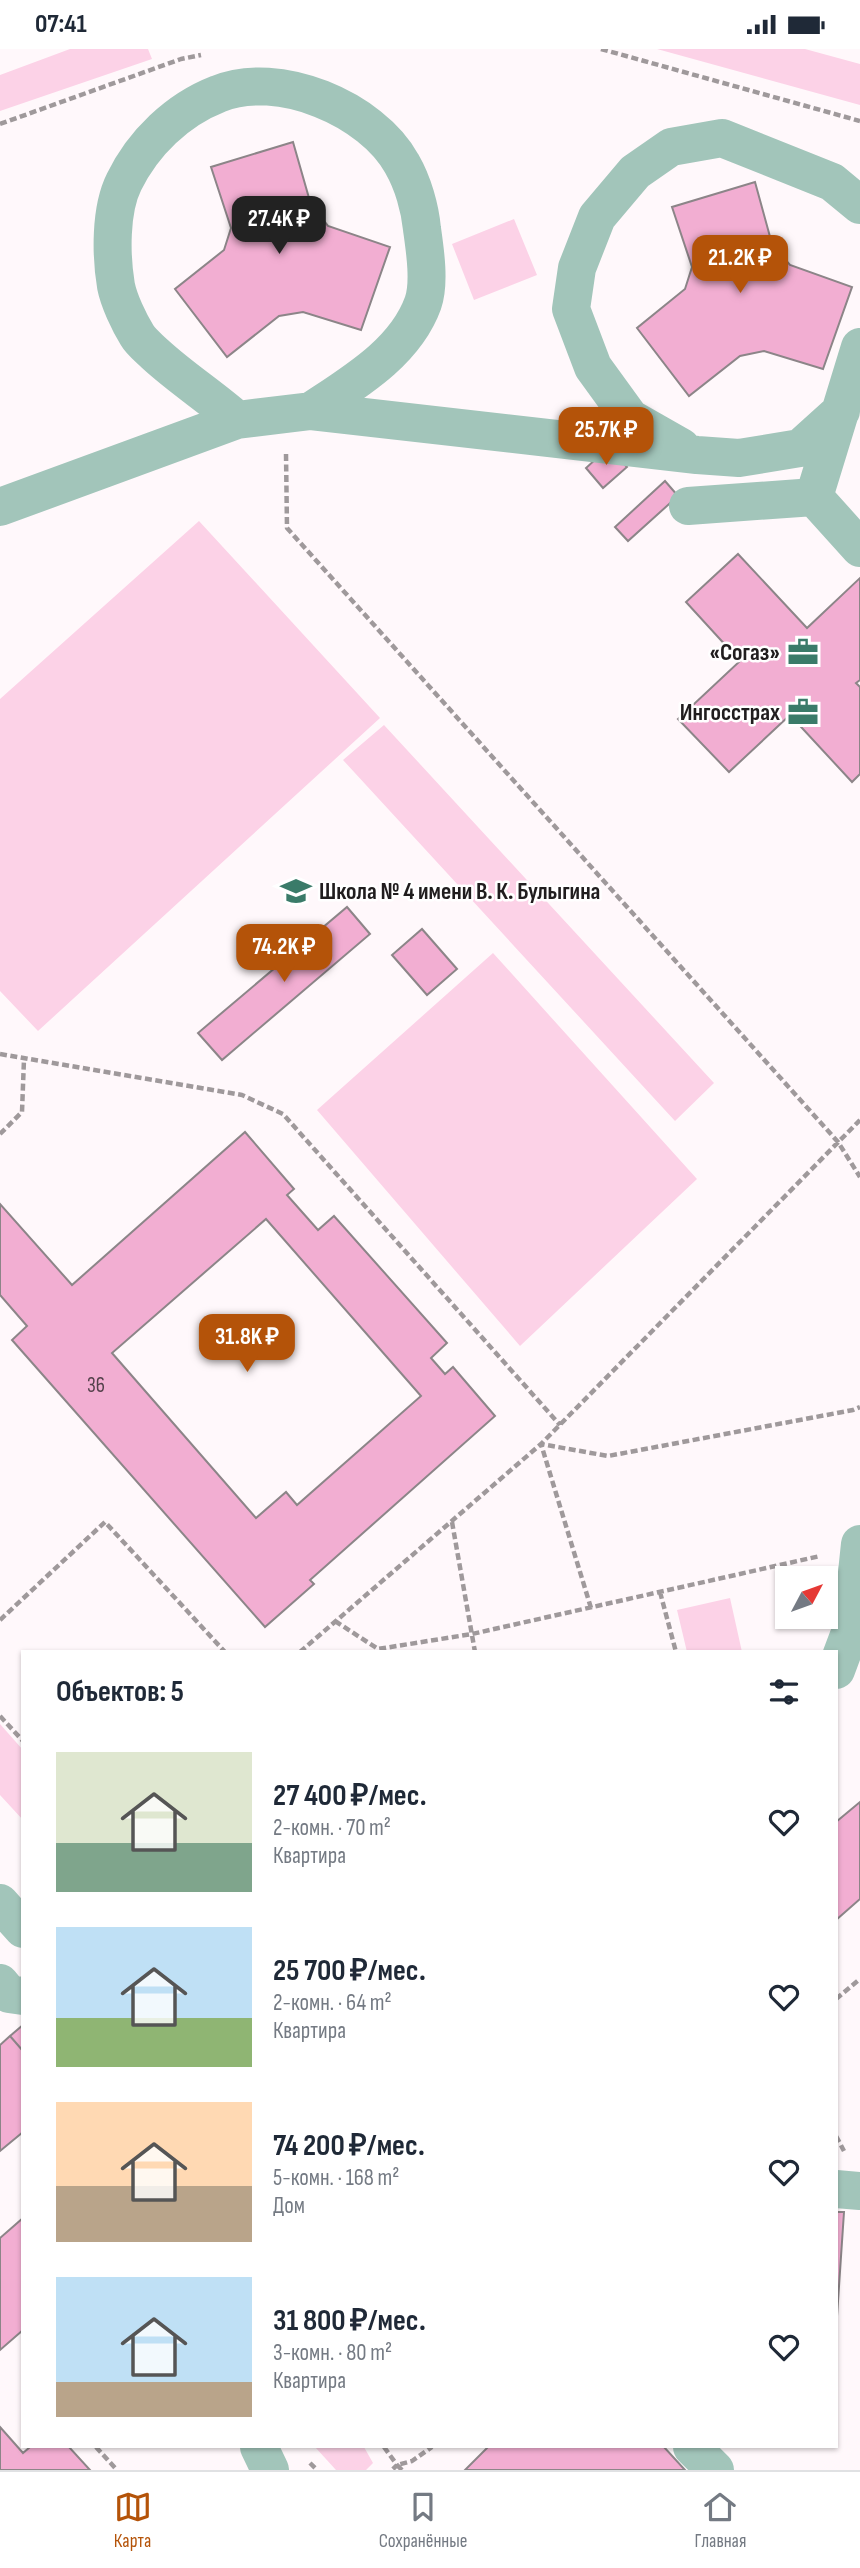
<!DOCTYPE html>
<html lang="ru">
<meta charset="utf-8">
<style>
:root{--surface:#fff;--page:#f6f6f7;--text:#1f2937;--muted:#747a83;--line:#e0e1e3;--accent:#b45309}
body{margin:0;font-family:"Sofia Sans Condensed",sans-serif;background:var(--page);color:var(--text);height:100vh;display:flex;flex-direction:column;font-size:26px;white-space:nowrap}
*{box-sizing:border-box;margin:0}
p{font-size:23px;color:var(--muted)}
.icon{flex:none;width:38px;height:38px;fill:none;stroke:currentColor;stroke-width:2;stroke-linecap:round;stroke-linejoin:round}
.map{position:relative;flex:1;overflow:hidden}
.panel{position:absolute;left:21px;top:1601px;width:817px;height:798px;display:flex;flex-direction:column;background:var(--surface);border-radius:0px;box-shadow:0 2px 5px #0004}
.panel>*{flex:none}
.needle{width:46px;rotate:49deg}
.controls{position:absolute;left:775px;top:1517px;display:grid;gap:14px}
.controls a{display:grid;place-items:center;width:63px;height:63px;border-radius:0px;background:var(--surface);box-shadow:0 2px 5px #0004;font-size:35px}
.price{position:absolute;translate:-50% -60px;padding:0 16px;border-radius:14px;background:var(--accent);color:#fff;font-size:23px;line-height:46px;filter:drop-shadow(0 2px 4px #0008)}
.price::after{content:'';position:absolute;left:50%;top:42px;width:21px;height:16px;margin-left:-10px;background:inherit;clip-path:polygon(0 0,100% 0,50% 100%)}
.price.selected{background:#222;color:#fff}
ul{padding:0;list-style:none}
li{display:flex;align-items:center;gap:21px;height:175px;padding:0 35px}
li span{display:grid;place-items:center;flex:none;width:196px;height:140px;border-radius:0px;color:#555}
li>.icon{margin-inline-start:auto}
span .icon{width:84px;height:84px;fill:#fffc;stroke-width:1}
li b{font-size:30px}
h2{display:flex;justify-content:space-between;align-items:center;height:84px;padding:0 35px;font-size:30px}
.status{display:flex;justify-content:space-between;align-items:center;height:49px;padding:0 35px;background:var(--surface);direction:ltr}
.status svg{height:19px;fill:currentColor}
.menu{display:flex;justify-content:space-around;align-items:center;height:98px;border-top:2px solid var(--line);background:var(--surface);font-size:19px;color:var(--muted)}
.menu a{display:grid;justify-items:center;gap:4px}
.menu .selected{color:var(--accent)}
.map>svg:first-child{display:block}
.green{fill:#fcd2e7}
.building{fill:#f2aed2;stroke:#8c8588;stroke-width:2;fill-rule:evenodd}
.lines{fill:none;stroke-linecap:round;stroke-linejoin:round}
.path{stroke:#9f999b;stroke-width:4.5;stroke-dasharray:7 3.5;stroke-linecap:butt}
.minor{stroke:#a2c5ba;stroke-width:38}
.labels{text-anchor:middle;stroke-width:5;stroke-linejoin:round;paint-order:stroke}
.number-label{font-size:21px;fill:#54414b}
.poi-label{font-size:24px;font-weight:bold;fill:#201d1e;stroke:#fff;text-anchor:end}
</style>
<div class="status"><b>07:41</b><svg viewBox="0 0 49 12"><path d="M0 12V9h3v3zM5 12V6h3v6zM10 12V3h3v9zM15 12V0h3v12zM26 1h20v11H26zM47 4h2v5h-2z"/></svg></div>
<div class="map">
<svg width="860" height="2421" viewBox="0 0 860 2421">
<rect width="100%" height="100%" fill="#fff8fb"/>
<!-- green -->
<path class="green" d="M 70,0 L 148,0 L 152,10 L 0,62 L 0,26 Z
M 657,0 L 805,0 L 860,15 L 860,56 Z
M 514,170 L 537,226 L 474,251 L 452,195 Z
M 199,472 L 380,669 L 38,982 L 0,942 L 0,650 Z
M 384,676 L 714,1034 L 675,1072 L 343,711 Z
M 493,904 L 697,1130 L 520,1297 L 317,1061 Z
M 730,1549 L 742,1603 L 687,1603 L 677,1561 Z
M 0,1675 L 23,1701 L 23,1771 L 0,1746 Z
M 315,2398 L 364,2398 L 373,2414 L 366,2421 L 336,2421 Z"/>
<!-- building -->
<path class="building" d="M 293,93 L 311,156 L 328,177 L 390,198 L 361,281 L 303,263 L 279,267 L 227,308 L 175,240 L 224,201 L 231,179 L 211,118 Z
M 755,133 L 772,195 L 790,216 L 852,238 L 823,320 L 764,302 L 740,307 L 689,347 L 637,279 L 685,240 L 692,218 L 672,158 Z
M 609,398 L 627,418 L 603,439 L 586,419 Z
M 665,432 L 678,447 L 628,492 L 615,478 Z
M 738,505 L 807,579 L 860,529 L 860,631 L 856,634 L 860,638 L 860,725 L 852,733 L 790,666 L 729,723 L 678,670 L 740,612 L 686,553 Z
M 347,858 L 370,885 L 222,1011 L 198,984 Z
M 422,880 L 457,920 L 427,946 L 392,906 Z
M 245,1083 L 294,1140 L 287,1146 L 318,1181 L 334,1167 L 447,1294 L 431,1309 L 445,1325 L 453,1318 L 495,1367 L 310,1531 L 314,1535 L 265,1578 L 12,1291 L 27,1277 L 0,1246 L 0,1155 L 72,1236 ZM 266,1170 L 421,1347 L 297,1456 L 286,1443 L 256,1469 L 112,1304 Z
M 860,1753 L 860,1850 L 836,1871 L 836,1773 Z
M 23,1976 L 23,2002 L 10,1987 Z
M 10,1987 L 23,2002 L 23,2083 L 0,2102 L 0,1996 Z
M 836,2163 L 844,2163 L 836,2282 Z
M 23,2169 L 23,2281 L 0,2301 L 0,2189 Z
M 0,2378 L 23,2404 L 30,2398 L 69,2398 L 90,2421 L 0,2421 Z
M 488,2398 L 664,2398 L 685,2421 L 465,2421 Z"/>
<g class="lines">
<!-- path -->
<path class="path" d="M 601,0 L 860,72
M 0,75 L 181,10 L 201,6
M 286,405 L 287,479 L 838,1093 L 860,1128
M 0,1005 L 242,1046 L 283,1065 L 560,1376
M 0,1085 L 22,1063 L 24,1010
M 452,1473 L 475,1603
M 660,1543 L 676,1603
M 591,1559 L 541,1395 L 860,1071
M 0,1571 L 105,1473 L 225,1603
M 335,1572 L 378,1600 L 472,1585 L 820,1507
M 300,1603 L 541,1395 L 608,1407 L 853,1361 L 860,1358
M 0,1667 L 23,1692
M 836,1950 L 860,1930
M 836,2087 L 844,2102
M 96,2398 L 117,2421
M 384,2398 L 397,2416 L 392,2421
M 310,2414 L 317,2421
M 402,2421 L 397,2416 L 412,2412 L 432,2398"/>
<!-- minor -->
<path class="minor" d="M 237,371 C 211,348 181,329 155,305 C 149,299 141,293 137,286 C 129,273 119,252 116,237 C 111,207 110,161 124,133 C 143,94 177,61 218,45 C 278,20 372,60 402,115 C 413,134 420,159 422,180 C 425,201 430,234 423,254 C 405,304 353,334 311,362
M 681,398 L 630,369 L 593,318 L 571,260 L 577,219 L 597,168 L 635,123 L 671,98 L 722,89 L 832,133 L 860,156
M 814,448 L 860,298
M 688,457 L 814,448 L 860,499
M 0,458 L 237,371 L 311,362 L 697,406 L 739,409 L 800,399 L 841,362
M 836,1621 L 851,1581 L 860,1495
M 0,1854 L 23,1880
M 0,1934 L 9,1945 L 23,1947
M 836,2140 L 860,2142
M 259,2398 L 270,2421
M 692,2398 L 715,2421"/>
</g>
<!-- icons -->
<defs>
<g id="office-bare" transform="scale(2.415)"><path d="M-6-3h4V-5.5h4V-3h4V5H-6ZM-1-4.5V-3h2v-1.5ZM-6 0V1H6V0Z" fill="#3a7b69" stroke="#fff" stroke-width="2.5" paint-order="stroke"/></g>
<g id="school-bare" transform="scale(2.415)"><path d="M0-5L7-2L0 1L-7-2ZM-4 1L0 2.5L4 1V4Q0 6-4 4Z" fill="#3a7b69" stroke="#fff" stroke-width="2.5" paint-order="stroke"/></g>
</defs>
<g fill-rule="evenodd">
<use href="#office-bare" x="803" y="603"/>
<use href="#office-bare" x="803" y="663"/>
<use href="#school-bare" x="296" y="842"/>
</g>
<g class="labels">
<!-- number labels -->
<g class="number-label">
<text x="96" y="1343">36</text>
</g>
<!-- poi labels -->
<g class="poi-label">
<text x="780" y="611">«Согаз»</text>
<text x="780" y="671">Ингосстрах</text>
<text x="319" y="850" text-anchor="start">Школа № 4 имени В. К. Булыгина</text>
</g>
</g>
</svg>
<div class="controls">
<a><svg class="needle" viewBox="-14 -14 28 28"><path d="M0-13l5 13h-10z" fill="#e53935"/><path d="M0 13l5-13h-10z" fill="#747a83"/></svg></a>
</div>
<b class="price selected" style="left:279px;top:207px">27.4K ₽</b>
<b class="price" style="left:740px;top:246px">21.2K ₽</b>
<b class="price" style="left:606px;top:418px">25.7K ₽</b>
<b class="price" style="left:284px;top:935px">74.2K ₽</b>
<b class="price" style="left:247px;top:1325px">31.8K ₽</b>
<section class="panel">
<h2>Объектов: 5<svg class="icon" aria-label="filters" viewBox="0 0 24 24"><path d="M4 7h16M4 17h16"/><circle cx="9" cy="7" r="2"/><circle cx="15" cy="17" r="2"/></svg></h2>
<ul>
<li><span style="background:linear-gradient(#dfe7d0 65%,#7fa58c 0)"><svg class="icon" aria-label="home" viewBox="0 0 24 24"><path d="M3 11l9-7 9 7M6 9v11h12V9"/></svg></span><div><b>27 400 ₽/мес.</b><p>2-комн. · 70 m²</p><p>Квартира</p></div><svg class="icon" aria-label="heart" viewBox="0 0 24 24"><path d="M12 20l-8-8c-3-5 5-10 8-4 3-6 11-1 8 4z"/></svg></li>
<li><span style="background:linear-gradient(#bfe0f5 65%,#8fb573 0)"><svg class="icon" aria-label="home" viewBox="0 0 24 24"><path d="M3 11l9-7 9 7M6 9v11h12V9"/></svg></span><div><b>25 700 ₽/мес.</b><p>2-комн. · 64 m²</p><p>Квартира</p></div><svg class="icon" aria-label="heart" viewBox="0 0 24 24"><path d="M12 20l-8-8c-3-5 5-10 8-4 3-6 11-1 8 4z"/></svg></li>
<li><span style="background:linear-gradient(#ffd9b3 60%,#b9a48a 0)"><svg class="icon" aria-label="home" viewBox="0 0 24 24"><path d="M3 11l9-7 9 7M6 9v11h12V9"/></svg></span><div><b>74 200 ₽/мес.</b><p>5-комн. · 168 m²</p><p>Дом</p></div><svg class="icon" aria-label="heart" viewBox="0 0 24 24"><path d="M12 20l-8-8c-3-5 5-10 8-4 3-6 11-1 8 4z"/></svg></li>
<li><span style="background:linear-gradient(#bfe0f5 75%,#b9a48a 0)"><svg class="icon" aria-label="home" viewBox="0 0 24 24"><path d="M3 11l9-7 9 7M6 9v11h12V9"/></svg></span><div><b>31 800 ₽/мес.</b><p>3-комн. · 80 m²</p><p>Квартира</p></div><svg class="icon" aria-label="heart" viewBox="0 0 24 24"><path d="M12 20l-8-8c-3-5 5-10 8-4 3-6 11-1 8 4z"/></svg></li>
</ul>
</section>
</div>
<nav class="menu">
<a class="selected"><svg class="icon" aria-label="map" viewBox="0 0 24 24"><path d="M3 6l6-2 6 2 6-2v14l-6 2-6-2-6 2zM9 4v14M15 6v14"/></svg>Карта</a>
<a><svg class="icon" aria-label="saved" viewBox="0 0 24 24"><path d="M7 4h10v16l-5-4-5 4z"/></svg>Сохранённые</a>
<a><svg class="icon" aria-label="home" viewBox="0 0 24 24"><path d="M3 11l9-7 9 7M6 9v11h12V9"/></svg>Главная</a>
</nav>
